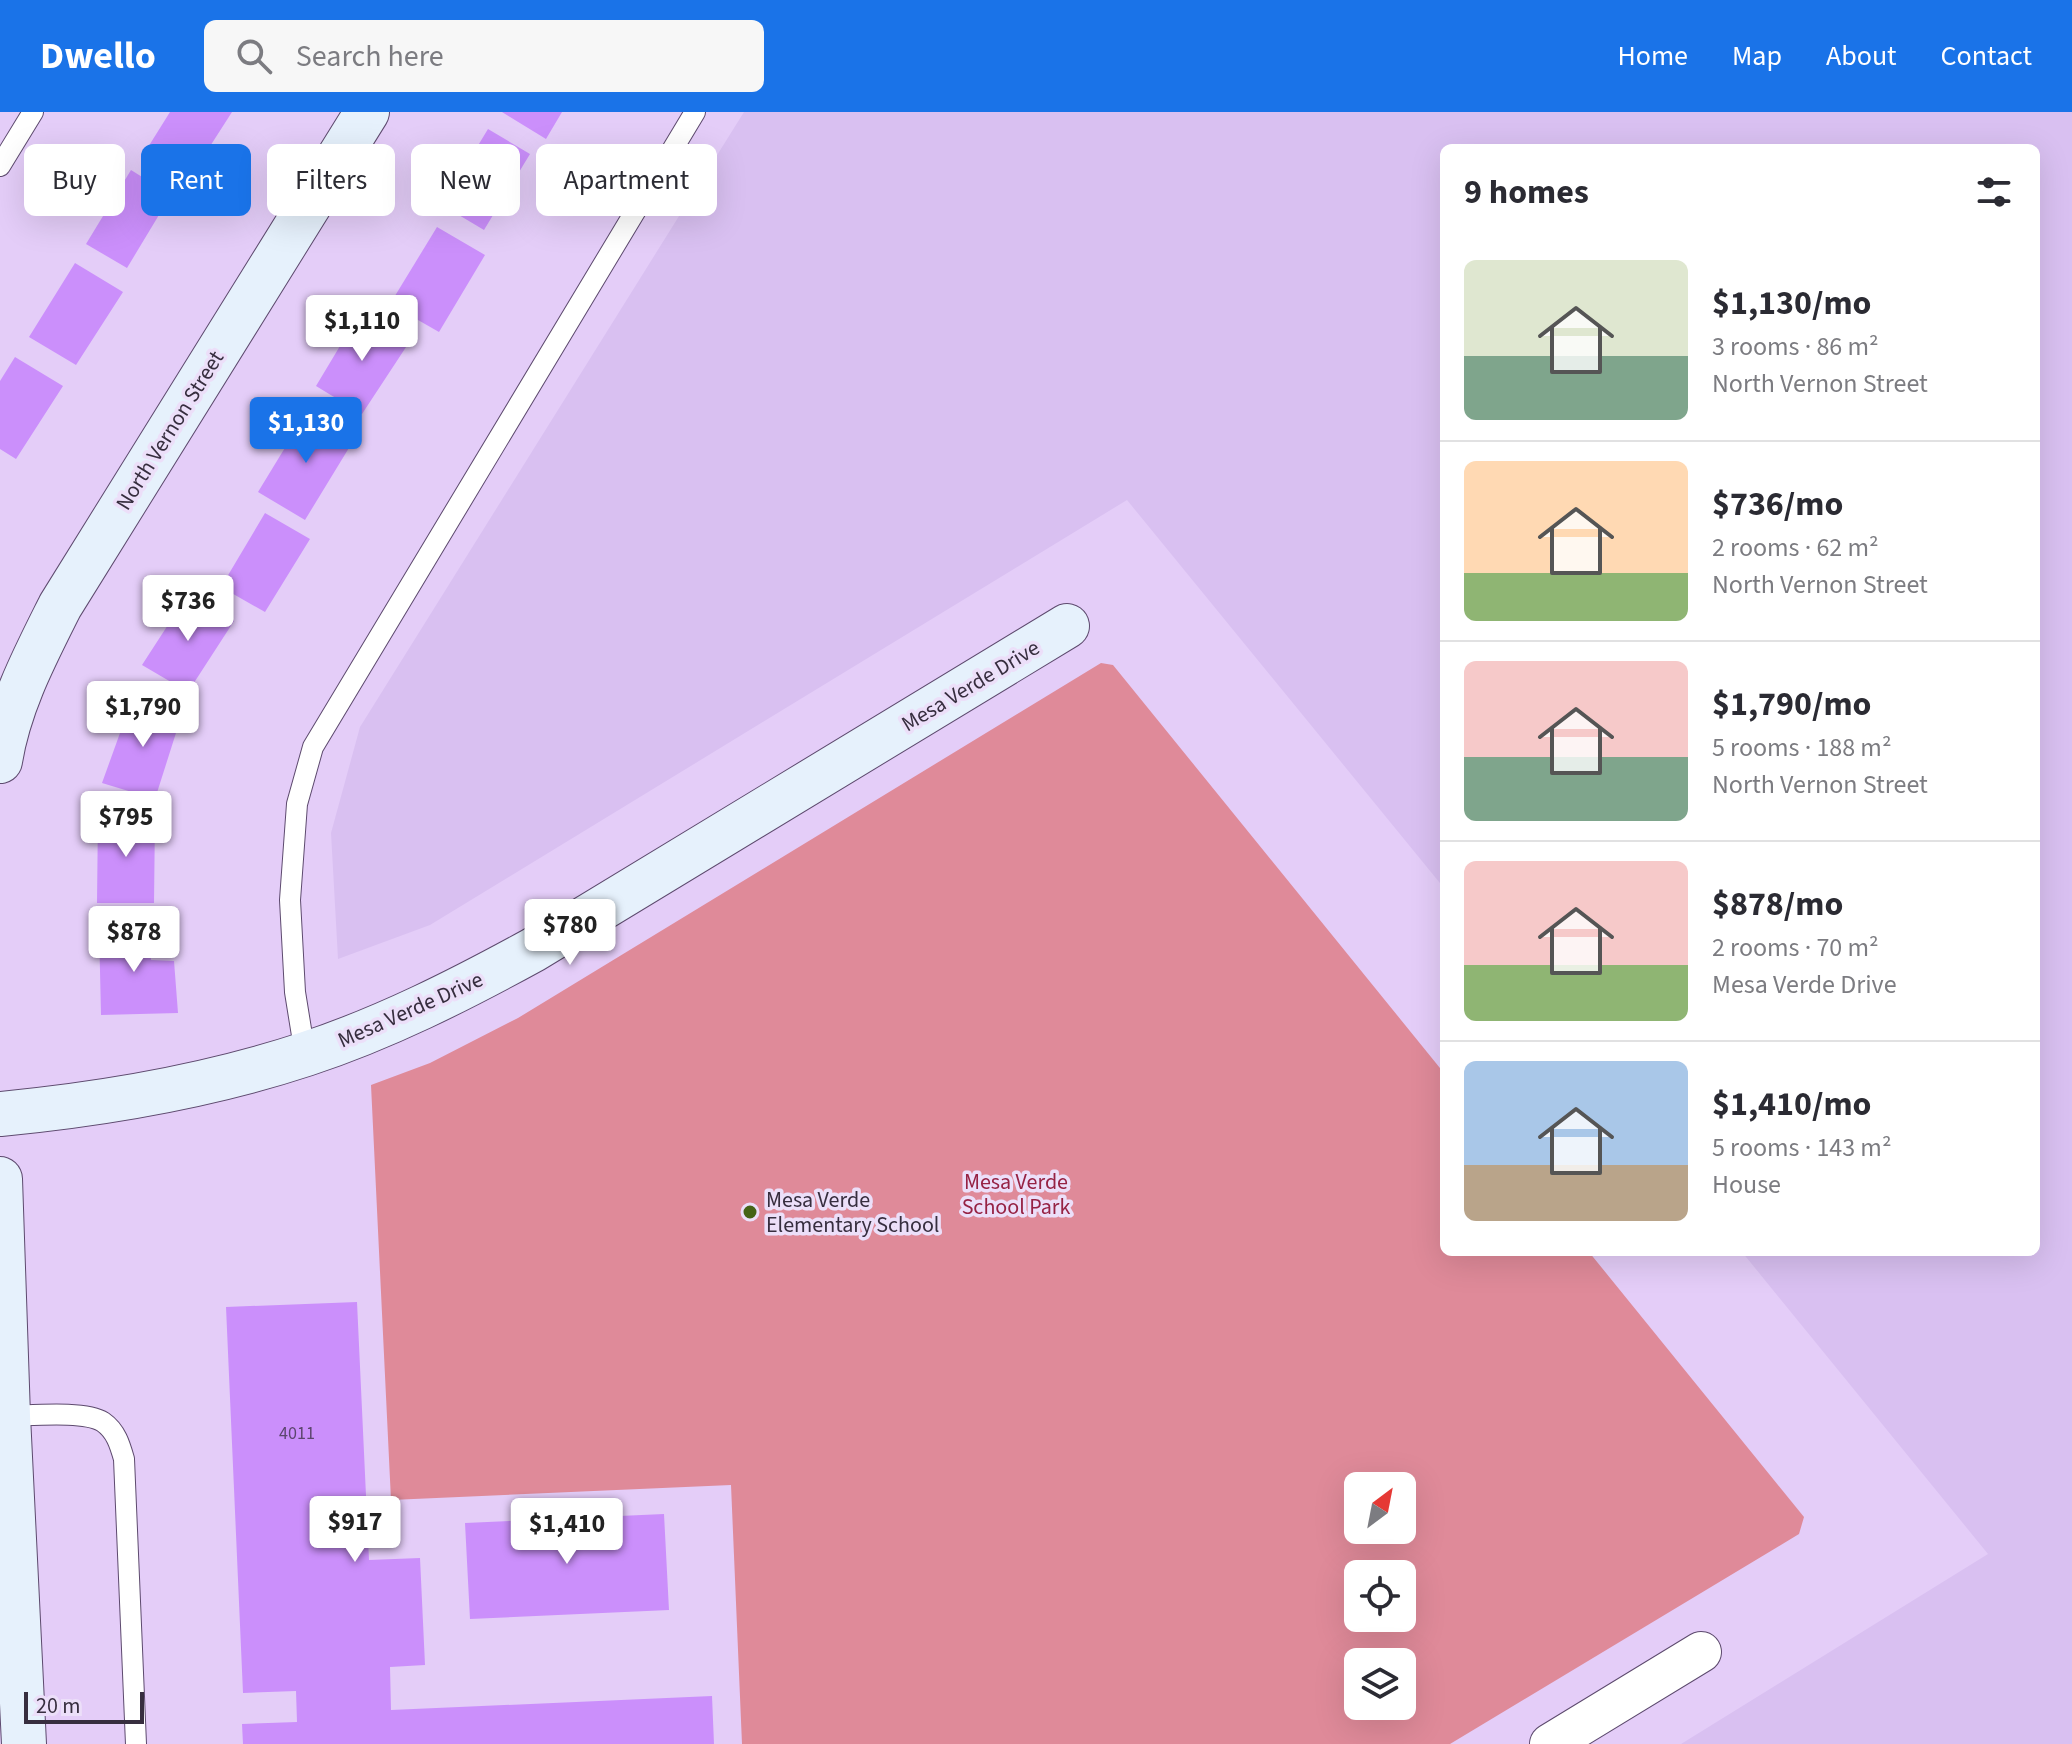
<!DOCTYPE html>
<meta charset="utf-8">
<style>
:root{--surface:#fff;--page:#f7f7f7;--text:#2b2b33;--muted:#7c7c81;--line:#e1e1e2;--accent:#1a73e8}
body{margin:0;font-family:"Source Sans 3",sans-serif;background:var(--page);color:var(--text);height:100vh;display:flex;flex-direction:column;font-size:30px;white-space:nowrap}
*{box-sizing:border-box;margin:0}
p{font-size:26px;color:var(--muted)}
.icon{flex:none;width:44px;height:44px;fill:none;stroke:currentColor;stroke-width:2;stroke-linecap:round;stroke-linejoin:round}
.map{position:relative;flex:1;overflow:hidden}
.side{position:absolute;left:1440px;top:32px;width:600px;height:1112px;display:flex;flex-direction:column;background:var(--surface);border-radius:12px;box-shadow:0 8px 32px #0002}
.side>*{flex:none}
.guide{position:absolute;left:24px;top:32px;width:760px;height:72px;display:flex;gap:16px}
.needle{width:52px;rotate:32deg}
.tools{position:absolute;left:1344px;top:1360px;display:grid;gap:16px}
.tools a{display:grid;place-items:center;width:72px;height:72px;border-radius:12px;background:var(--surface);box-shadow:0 8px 32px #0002;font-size:40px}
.scale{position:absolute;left:24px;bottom:20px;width:120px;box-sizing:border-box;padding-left:8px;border:4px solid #372e3f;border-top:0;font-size:22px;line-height:28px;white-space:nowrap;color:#372e3f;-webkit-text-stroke:6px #ecdff9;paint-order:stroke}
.price{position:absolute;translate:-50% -68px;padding:0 18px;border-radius:8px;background:#fff;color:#222;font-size:26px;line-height:52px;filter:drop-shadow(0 2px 4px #0008)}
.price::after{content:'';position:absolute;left:50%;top:48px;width:24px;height:18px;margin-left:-12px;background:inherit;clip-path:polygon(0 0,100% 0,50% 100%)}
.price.active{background:var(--accent);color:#fff}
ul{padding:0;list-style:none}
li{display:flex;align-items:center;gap:24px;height:200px;padding:0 24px}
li+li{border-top:2px solid var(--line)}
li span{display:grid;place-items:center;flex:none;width:224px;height:160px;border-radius:12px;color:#555}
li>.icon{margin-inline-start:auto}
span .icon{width:96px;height:96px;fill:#fffc;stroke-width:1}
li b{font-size:34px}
h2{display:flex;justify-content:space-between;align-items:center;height:96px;padding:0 24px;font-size:34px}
.chip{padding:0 28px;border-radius:12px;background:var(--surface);box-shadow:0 8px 32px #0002;font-size:28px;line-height:72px}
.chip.active{background:var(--accent);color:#fff}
header{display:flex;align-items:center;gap:48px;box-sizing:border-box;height:112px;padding:0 40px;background:var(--accent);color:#fff}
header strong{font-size:38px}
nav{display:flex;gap:44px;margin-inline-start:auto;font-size:28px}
.search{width:560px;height:72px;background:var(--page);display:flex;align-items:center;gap:20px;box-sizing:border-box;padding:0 28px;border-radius:12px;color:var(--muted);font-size:30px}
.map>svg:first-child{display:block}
.built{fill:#d9c0f1}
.green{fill:#df8a99;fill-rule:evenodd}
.building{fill:#cb8ffb}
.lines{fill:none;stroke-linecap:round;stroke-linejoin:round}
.lane-casing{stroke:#5d4a6e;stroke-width:22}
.street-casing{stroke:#5d4a6e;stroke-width:42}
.secondary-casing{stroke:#5d4a6e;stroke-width:46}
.lane{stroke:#fff;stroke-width:20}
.street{stroke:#fff;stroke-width:40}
.secondary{stroke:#e6f1fc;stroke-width:44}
.poi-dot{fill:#456316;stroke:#ecdff9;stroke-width:3}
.labels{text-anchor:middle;stroke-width:7;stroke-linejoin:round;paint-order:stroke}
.number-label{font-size:18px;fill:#5c466e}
.street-label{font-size:22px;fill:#372e3f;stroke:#ecdff9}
.park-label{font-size:22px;fill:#962244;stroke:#ecdff9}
.poi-label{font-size:22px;fill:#372e3f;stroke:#ecdff9;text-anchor:start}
</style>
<header>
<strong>Dwello</strong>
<div class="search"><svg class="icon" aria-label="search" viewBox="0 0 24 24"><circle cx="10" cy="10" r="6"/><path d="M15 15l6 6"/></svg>Search here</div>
<nav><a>Home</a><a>Map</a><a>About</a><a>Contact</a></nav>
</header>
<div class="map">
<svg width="2072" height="1632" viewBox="0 0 2072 1632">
<rect width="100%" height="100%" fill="#e4cdf8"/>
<!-- built -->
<path class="built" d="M 744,0 L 2072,0 L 2072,1632 L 1681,1632 L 1988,1442 L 1742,1140 L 2036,1140 L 2036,36 L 1444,36 L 1444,776 L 1127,388 L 430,813 L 338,847 L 331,721 L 360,615 Z"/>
<!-- green -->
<path class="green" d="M 1101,551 L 1113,553 L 1444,961 L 1444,1140 L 1589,1140 L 1804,1405 L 1799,1422 L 1450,1632 L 742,1632 L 731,1373 L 391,1388 L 371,973 L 430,951 L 518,906 ZM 1358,1374 L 1402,1374 L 1402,1418 L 1358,1418 ZM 1358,1462 L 1402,1462 L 1402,1506 L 1358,1506 ZM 1358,1550 L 1402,1550 L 1402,1594 L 1358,1594 Z"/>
<!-- building -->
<path class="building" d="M 170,0 L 232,0 L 189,67 L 145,40 Z
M 502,0 L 562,0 L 546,27 Z
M 488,17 L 530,42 L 484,118 L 442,93 Z
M 131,58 L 171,83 L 127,156 L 86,132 Z
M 437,115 L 485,143 L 439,220 L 390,192 Z
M 75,151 L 123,180 L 76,253 L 29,225 Z
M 361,199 L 410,229 L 362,302 L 316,274 Z
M 15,245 L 63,274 L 16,347 L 0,337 L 0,269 Z
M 308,298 L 355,326 L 305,408 L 258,380 Z
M 265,401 L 310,427 L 265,500 L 221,475 Z
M 188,482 L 234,509 L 188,580 L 142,553 Z
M 133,585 L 182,602 L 155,687 L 102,671 Z
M 98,702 L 155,704 L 154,791 L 97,791 Z
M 149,813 L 151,848 L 174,849 L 178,901 L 101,903 L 99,815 Z
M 357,1190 L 369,1448 L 420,1446 L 425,1553 L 390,1555 L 391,1598 L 712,1584 L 714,1632 L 243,1632 L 242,1612 L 297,1610 L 296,1579 L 243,1581 L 226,1195 Z
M 664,1402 L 669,1498 L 470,1507 L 465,1411 Z"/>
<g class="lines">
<!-- lane casing -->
<g class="lane-casing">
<path id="lane" d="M 0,54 L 33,0
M 305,942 L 295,880 L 290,788 L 297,692 L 313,635 L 695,0
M 4,1304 C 28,1304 84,1298 103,1310 C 116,1319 120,1333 124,1347 L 136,1632"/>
</g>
<!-- street casing -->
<g class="street-casing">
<path id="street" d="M 1550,1632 L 1701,1540"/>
</g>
<!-- secondary casing -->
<g class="secondary-casing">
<path id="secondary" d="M 0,649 C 9,593 35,544 60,494 L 367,0
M 0,1002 C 104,992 206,975 306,942 C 385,916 460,878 533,838 L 1067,514
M 0,1067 L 8,1304 L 24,1632"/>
</g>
<!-- lane -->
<use href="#lane" class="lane"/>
<!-- street -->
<use href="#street" class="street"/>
<!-- secondary -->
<use href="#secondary" class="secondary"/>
</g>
<!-- markers -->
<circle class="poi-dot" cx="750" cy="1100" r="8"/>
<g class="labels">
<!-- number labels -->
<g class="number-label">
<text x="297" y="1327">4011</text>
</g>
<!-- street labels -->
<g class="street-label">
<text transform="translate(169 318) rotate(-58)" y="8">North Vernon Street</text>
<text transform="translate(970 573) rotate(-31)" y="8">Mesa Verde Drive</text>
<text transform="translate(410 897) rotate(-24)" y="8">Mesa Verde Drive</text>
</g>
<!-- park labels -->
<g class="park-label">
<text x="1016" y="1077">Mesa Verde<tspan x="1016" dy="25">School Park</tspan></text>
</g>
<!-- poi labels -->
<g class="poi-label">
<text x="766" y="1095">Mesa Verde<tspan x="766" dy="25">Elementary School</tspan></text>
</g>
</g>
</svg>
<div class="tools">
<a><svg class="needle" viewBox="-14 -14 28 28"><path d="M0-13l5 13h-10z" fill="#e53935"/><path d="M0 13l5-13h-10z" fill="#7c7c81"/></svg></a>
<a><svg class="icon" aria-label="locate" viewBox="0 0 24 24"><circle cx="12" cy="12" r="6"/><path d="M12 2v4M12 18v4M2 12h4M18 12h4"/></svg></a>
<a><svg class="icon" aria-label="layers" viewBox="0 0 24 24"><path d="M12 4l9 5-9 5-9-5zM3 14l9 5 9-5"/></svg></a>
</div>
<div class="scale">20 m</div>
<b class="price" style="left:362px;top:251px">$1,110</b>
<b class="price active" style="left:306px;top:353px">$1,130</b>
<b class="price" style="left:188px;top:531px">$736</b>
<b class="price" style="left:143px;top:637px">$1,790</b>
<b class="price" style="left:126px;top:747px">$795</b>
<b class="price" style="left:570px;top:855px">$780</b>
<b class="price" style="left:134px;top:862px">$878</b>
<b class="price" style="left:355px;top:1452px">$917</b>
<b class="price" style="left:567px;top:1454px">$1,410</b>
<div class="guide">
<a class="chip">Buy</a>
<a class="chip active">Rent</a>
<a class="chip">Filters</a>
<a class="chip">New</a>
<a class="chip">Apartment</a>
</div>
<section class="side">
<h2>9 homes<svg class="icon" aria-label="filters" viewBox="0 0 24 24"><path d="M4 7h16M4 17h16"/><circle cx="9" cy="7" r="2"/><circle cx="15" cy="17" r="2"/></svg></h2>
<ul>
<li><span style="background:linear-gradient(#dfe7d0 60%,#7fa58c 0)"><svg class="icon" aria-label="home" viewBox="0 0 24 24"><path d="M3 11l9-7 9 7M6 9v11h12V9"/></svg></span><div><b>$1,130/mo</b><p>3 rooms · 86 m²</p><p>North Vernon Street</p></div></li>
<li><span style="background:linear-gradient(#ffd9b3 70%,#8fb573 0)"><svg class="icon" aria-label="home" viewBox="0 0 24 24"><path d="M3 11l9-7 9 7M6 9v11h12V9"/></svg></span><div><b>$736/mo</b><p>2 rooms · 62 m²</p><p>North Vernon Street</p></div></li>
<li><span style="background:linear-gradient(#f6c9c9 60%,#7fa58c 0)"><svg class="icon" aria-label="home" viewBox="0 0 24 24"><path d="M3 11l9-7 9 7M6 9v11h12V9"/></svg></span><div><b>$1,790/mo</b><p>5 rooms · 188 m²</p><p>North Vernon Street</p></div></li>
<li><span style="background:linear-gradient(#f6c9c9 65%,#8fb573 0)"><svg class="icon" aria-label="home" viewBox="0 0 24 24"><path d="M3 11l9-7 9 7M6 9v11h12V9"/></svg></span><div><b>$878/mo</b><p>2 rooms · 70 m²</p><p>Mesa Verde Drive</p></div></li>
<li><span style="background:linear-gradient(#a9c7e8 65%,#b9a48a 0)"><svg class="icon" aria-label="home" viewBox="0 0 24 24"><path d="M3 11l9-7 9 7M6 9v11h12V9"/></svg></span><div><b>$1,410/mo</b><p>5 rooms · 143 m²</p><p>House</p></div></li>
</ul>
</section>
</div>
